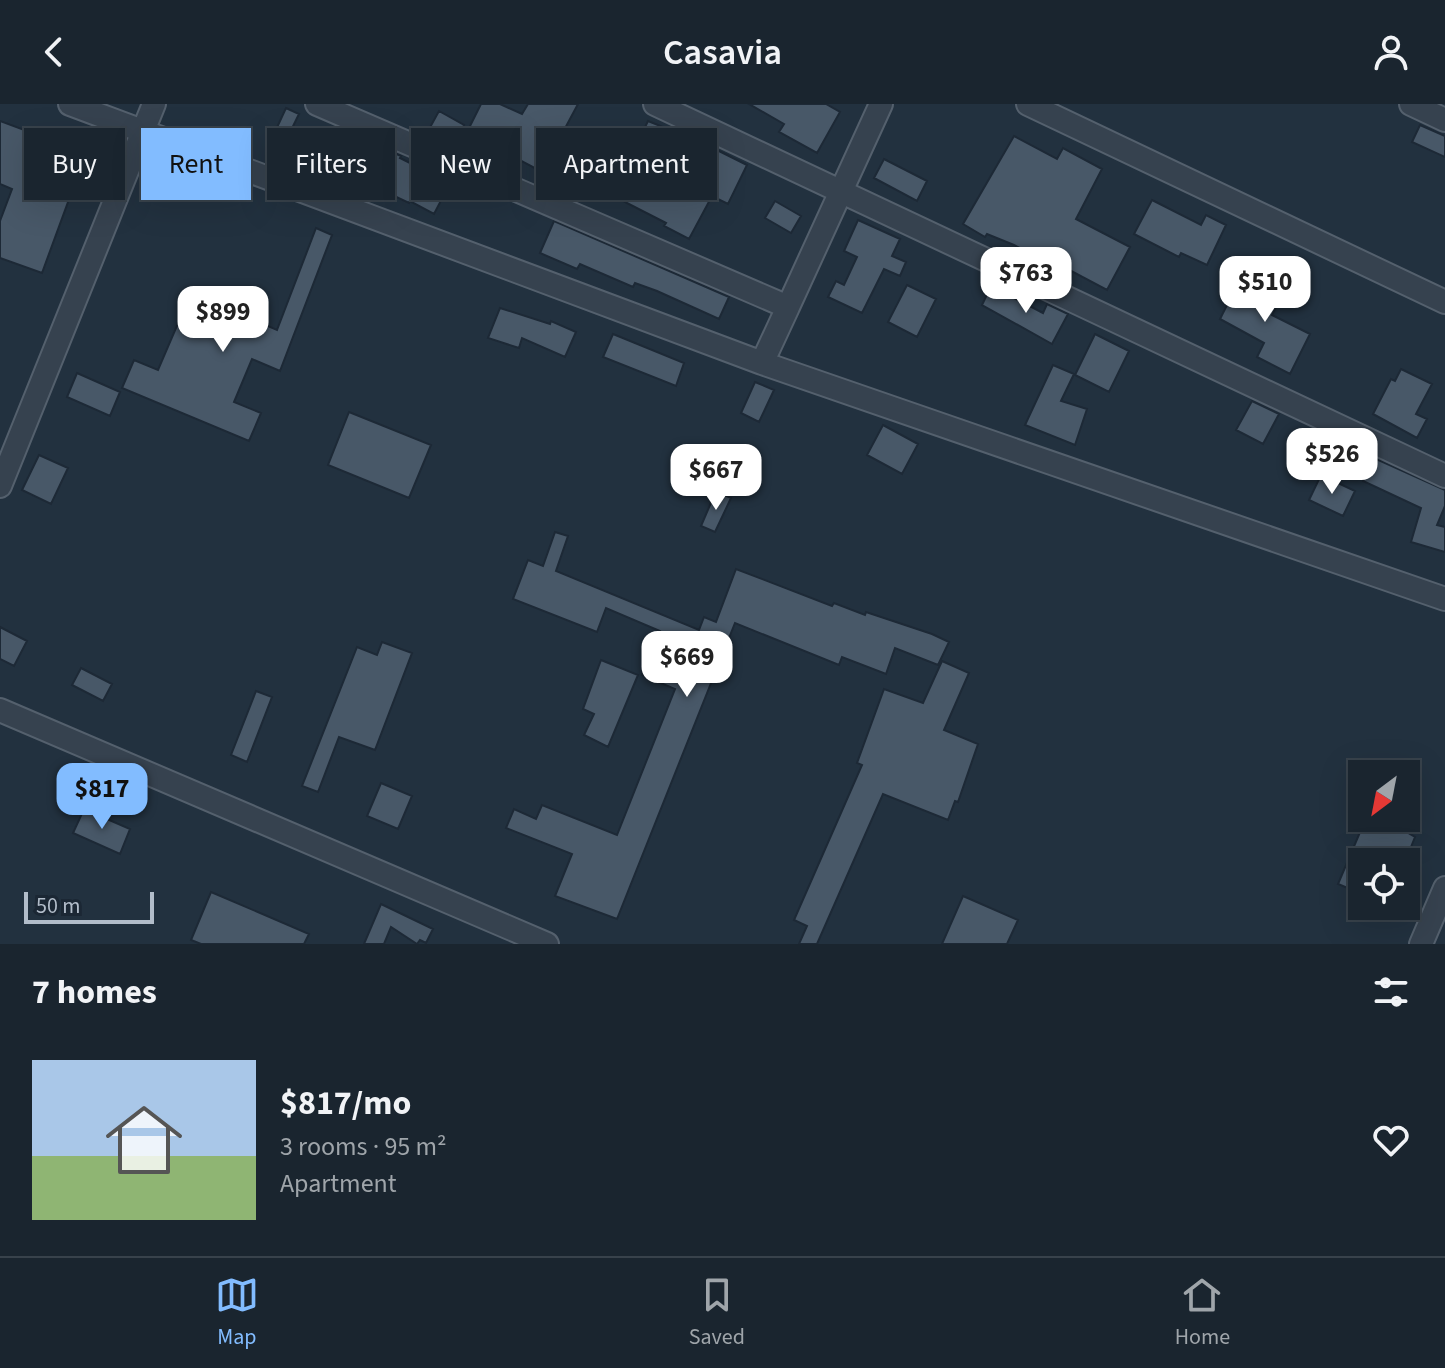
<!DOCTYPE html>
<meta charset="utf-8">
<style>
:root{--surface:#1a252f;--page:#232d37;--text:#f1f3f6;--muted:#9fa5aa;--line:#38424b;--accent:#82bcff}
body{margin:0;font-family:"Source Sans 3",sans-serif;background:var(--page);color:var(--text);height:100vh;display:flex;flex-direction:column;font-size:30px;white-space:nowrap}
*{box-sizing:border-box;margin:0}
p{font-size:26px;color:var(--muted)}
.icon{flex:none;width:44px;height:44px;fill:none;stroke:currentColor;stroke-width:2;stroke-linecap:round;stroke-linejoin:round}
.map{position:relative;height:840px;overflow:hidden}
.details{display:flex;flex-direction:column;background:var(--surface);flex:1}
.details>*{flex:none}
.top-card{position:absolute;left:24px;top:24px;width:800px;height:72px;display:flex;gap:16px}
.needle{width:52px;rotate:212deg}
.fabs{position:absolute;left:1348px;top:656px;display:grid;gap:16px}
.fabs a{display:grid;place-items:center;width:72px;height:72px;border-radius:0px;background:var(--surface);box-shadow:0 8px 32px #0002,0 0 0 2px var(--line);font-size:40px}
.scale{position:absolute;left:24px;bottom:20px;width:130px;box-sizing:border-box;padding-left:8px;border:4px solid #b2bdca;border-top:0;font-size:22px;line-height:28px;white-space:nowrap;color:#b2bdca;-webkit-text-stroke:6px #1b2734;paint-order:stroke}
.price{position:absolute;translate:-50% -68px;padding:0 18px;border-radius:16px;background:#fff;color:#222;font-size:26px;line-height:52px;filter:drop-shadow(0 2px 4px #0008)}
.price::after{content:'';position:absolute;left:50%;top:48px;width:24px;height:18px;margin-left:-12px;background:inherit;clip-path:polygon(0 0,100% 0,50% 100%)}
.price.current{background:var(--accent);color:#111}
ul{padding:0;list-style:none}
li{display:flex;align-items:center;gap:24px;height:200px;padding:0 32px}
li+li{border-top:2px solid var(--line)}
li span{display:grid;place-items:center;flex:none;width:224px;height:160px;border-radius:0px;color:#555}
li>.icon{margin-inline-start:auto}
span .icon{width:96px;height:96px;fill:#fffc;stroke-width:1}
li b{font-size:34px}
h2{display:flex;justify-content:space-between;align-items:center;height:96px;padding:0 32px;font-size:34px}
.tag{padding:0 28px;border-radius:0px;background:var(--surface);box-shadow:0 8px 32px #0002,0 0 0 2px var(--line);font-size:28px;line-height:72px}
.tag.current{background:var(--accent);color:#111}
header{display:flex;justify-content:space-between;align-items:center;height:104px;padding:0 32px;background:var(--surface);font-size:36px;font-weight:600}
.menu{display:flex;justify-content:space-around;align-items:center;height:112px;border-top:2px solid var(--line);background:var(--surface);font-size:22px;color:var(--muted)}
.menu a{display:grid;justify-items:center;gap:4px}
.menu .current{color:var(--accent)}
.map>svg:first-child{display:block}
.building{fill:#485868;stroke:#1d2936;stroke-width:2}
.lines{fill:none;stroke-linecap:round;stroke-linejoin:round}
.minor-casing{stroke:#54606d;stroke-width:26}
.minor{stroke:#36424f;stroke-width:22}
</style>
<header><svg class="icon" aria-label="back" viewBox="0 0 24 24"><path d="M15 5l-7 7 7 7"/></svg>Casavia<svg class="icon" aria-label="person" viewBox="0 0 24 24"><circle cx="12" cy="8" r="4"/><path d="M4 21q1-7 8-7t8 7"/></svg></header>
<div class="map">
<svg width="1445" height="840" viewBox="0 0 1445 840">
<rect width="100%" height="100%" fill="#22313f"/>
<!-- building -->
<path class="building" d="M 481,0 L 500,0 L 522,10 L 528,0 L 578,0 L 563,28 L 626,62 L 648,17 L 703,39 L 747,61 L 728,100 L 712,92 L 689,135 L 664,122 L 666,119 L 596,83 L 593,89 L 547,64 L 544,69 L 467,28 Z
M 749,0 L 826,0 L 840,8 L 817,49 L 779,28 L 784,20 Z
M 286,4 L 299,10 L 279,51 L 267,45 Z
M 439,7 L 464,21 L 453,41 L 428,27 Z
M 0,17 L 86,49 L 42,169 L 0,154 L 0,117 L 12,85 L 0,80 Z
M 1420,21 L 1445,32 L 1445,53 L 1412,38 Z
M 1014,32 L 1057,55 L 1063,44 L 1102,65 L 1076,115 L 1130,143 L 1107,186 L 1060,161 L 1058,163 L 1014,141 L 987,130 L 985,133 L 963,120 Z
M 375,40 L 401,52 L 400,54 L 426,67 L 421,76 L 445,89 L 434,110 L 410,97 L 409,99 L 384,87 L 382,91 L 357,79 Z
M 884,55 L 927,77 L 917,97 L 874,74 Z
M 1152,96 L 1201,121 L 1206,111 L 1226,121 L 1207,161 L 1181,149 L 1179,153 L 1134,130 Z
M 775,97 L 801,112 L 791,129 L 765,114 Z
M 858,116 L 900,135 L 892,152 L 906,158 L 900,172 L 884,165 L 862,209 L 828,193 L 836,177 L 844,181 L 857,153 L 844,147 Z
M 554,117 L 729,193 L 719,215 L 657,187 L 635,179 L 633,183 L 580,160 L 577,165 L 540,149 Z
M 316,124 L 332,131 L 280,267 L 252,255 L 234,298 L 261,309 L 249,337 L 122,284 L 134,256 L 158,266 L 191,189 L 215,200 L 227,195 L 232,207 L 277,226 Z
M 1242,171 L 1282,192 L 1272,211 L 1310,230 L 1290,270 L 1257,253 L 1264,239 L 1220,215 Z
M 907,181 L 936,195 L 917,233 L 888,218 Z
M 991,182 L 1043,209 L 1047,200 L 1068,210 L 1052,240 L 982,201 Z
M 500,204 L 550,220 L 551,217 L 576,228 L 565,253 L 522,234 L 519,244 L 488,234 Z
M 613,230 L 684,259 L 676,282 L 603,253 Z
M 1095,230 L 1129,247 L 1109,288 L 1075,271 Z
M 1053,261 L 1074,270 L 1061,297 L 1087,305 L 1075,341 L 1025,321 Z
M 1401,265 L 1432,280 L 1416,310 L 1427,315 L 1417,334 L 1373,310 L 1391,275 L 1395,277 Z
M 77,269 L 120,288 L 110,312 L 67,293 Z
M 755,278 L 774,286 L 759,318 L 741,309 Z
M 1252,297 L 1279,310 L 1263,340 L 1236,326 Z
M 349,308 L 431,341 L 409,394 L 328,361 Z
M 883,321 L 918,340 L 902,370 L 867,351 Z
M 39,351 L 68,364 L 51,400 L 22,386 Z
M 1374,354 L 1445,386 L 1445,402 L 1437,421 L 1445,423 L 1445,448 L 1411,438 L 1421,404 L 1363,377 Z
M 1321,371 L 1355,387 L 1343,412 L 1309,396 Z
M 716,387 L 731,394 L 715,428 L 701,422 Z
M 555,428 L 568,432 L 556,467 L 699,526 L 704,513 L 716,518 L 736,465 L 832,502 L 834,499 L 865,511 L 866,508 L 932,530 L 949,538 L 938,561 L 895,544 L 886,570 L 842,553 L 839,561 L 735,519 L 617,815 L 555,792 L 572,750 L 506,724 L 514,705 L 536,715 L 542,701 L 617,731 L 675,585 L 642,571 L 660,527 L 606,504 L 597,528 L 513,495 L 528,456 L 543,462 Z
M 0,523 L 27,537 L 14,562 L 0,555 Z
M 382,538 L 412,549 L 375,646 L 339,633 L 318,688 L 302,682 L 357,543 L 377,551 Z
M 601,556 L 638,571 L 608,643 L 584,631 L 594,610 L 583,605 Z
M 942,557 L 969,569 L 944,626 L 978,640 L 958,698 L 955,697 L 948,716 L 883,690 L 817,840 L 799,840 L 807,822 L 794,816 L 862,661 L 857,659 L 884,585 L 923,599 Z
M 81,564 L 112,580 L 103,597 L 72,581 Z
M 256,587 L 272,593 L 247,658 L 231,651 Z
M 381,679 L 412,692 L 398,725 L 367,712 Z
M 84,705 L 130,725 L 120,750 L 73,729 Z
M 1366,714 L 1382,719 L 1384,715 L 1415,733 L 1405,758 L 1362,758 L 1362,790 L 1338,780 Z
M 211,788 L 309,830 L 304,840 L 201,840 L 191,836 Z
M 963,792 L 1018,816 L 1007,840 L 942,840 Z
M 381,800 L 433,825 L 426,839 L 420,836 L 417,840 L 391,823 L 384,840 L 364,840 Z"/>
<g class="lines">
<!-- minor casing -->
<g class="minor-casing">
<path id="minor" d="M 70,0 L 762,259 L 1445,495
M 317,0 L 788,203 L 881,0
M 655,0 L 1445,372
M 1028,0 L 1445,198
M 1411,0 L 1445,16
M 762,259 L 788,203
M 0,382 L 154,0
M 0,606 L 547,840
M 1421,840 L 1445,784"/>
</g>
<!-- minor -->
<use href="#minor" class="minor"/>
</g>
</svg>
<div class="fabs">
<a><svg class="needle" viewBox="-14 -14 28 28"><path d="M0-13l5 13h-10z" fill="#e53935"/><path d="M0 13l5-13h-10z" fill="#9fa5aa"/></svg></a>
<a><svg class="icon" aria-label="locate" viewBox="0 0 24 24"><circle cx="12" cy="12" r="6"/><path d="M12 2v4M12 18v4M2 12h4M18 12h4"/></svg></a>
</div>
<div class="scale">50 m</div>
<b class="price" style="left:1026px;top:211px">$763</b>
<b class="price" style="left:1265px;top:220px">$510</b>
<b class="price" style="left:223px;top:250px">$899</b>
<b class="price" style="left:1332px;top:392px">$526</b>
<b class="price" style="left:716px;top:408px">$667</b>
<b class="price" style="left:687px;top:595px">$669</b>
<b class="price current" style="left:102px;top:727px">$817</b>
<div class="top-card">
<a class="tag">Buy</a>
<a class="tag current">Rent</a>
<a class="tag">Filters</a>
<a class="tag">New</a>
<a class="tag">Apartment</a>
</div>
</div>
<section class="details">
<h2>7 homes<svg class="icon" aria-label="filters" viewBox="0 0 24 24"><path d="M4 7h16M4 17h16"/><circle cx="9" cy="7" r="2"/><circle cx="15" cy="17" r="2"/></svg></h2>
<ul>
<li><span style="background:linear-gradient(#a9c7e8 60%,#8fb573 0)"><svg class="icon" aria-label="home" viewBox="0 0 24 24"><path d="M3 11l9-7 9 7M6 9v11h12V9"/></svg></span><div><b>$817/mo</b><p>3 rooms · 95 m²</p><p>Apartment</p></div><svg class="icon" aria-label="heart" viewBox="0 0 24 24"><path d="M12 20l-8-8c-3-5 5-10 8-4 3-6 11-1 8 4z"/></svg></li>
</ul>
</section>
<nav class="menu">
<a class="current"><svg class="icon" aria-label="map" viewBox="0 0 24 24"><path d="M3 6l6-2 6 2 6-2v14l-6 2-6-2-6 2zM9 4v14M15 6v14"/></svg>Map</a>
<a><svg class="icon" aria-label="saved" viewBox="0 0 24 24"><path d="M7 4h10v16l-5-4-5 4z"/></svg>Saved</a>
<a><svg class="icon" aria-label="home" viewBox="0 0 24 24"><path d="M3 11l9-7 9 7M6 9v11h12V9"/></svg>Home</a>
</nav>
